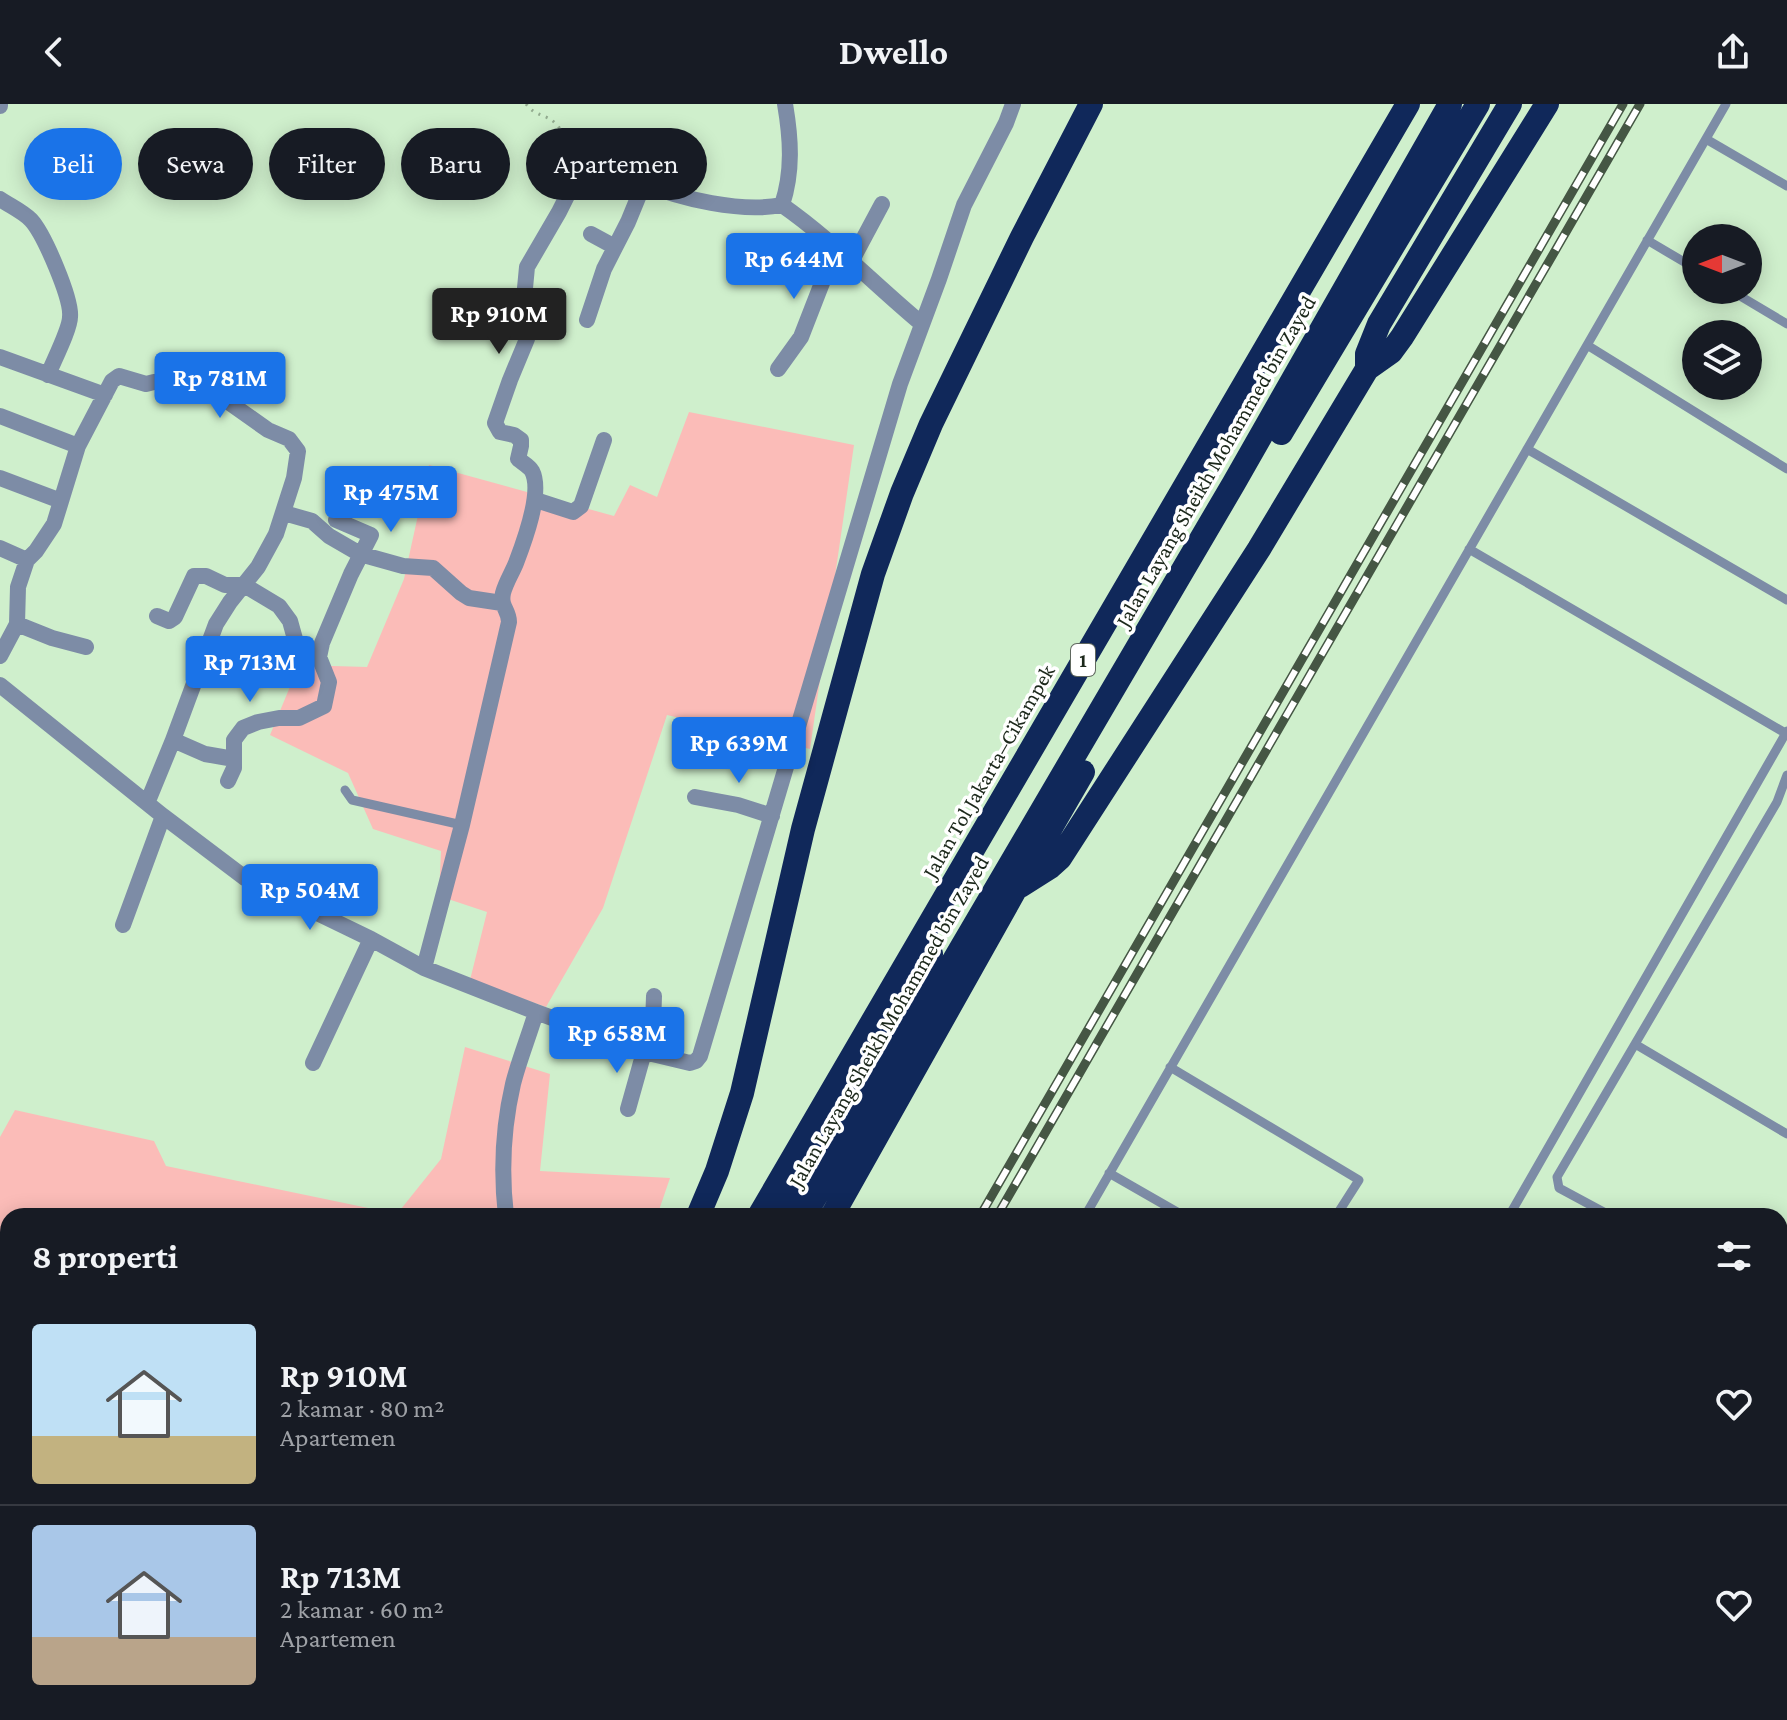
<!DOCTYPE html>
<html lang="id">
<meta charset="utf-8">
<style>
:root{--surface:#171b24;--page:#242831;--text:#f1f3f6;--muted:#9ea1a6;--line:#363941;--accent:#1a73e8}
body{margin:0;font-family:"Crimson Pro",serif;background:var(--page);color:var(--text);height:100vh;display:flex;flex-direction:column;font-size:30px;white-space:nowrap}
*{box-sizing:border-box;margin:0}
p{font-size:26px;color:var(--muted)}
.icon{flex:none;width:44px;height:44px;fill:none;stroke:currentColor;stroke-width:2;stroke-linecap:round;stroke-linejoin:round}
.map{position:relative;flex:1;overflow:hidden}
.sheet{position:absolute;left:0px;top:1104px;width:1788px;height:512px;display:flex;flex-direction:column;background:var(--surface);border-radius:24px 24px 0 0;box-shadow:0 4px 20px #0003}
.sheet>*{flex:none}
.hud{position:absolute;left:24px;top:24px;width:800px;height:72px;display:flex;gap:16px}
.needle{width:52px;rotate:270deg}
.tools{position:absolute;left:1682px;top:120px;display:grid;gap:16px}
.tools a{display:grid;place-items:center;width:80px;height:80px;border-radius:50%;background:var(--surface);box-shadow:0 4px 20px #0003;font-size:40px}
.price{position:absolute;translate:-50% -68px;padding:0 18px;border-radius:8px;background:var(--accent);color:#fff;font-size:26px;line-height:52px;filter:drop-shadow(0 2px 4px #0008)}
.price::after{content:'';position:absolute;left:50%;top:48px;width:24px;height:18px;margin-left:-12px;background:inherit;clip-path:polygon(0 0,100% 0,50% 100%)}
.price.current{background:#222;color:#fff}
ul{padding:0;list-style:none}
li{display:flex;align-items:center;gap:24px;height:200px;padding:0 32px}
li+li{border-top:2px solid var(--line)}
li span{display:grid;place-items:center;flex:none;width:224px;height:160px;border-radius:8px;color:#555}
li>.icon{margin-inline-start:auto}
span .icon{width:96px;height:96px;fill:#fffc;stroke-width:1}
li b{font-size:34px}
h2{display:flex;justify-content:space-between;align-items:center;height:96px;padding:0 32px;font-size:34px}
.pill{padding:0 28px;border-radius:36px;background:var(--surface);box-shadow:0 4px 20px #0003;font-size:28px;line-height:72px}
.pill.current{background:var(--accent);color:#fff}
header{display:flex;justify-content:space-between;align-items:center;height:104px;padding:0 32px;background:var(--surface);font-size:36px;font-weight:700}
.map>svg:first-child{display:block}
.green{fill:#fbbcb8}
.water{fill:#84b780}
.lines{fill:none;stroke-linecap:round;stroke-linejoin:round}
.path{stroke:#92ab8f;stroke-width:3;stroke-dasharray:2 6;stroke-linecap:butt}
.service{stroke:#7d8ca6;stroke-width:9}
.minor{stroke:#7d8ca6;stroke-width:16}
.motorway{stroke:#10285a;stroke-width:24}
.rail-casing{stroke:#455644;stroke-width:9}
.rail{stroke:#fff;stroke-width:6;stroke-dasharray:18;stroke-linecap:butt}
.labels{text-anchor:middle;stroke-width:7;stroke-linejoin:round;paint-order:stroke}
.shield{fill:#fff;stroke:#60685f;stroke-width:2}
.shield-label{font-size:20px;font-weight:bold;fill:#1c281b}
.street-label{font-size:22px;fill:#1c281b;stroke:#fff}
</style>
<header><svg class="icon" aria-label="back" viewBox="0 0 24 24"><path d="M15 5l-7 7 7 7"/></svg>Dwello<svg class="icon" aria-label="share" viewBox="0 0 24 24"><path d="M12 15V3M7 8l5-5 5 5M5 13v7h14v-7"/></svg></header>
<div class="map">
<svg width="1787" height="1616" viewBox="0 0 1787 1616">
<rect width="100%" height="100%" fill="#cfefcc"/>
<!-- green -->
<path class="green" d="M 689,308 L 854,341 L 810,645 L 667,611 L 603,804 L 546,903 L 470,876 L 487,808 L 439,792 L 441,747 L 373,725 L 348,669 L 270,631 L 299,561 L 367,563 L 404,475 L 429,361 L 614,412 L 630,381 L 657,393 Z
M 465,943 L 550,970 L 540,1067 L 670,1074 L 657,1112 L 8,1112 L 8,1184 L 0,1179 L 0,1033 L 15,1006 L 154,1037 L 166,1062 L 397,1110 L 441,1055 Z
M 1787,1372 L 1787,1616 L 635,1616 L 632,1608 L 1543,1608 L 1676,1616 L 1680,1608 L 1780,1608 L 1780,1387 Z"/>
<!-- water -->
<path class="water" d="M 121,1608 L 271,1608 L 261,1616 L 111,1616 Z"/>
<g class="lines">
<!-- path -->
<path class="path" d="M 526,0 C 536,13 546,10 555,19 C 564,27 565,40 573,49"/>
<!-- service -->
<path class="service" d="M 1706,35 L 1787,82
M 1647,136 L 1696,165
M 1730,186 L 1787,220
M 1587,241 L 1787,365
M 1527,345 L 1787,496
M 1469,445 L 1787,630
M 345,686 L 352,696 L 462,721
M 1635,940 L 1787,1030
M 1170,963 L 1359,1076 L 1336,1112
M 1109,1069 L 1184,1112
M 1085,1112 L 1726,0
M 1509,1112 L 1787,627
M 1611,1112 L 1559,1084 L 1557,1073 L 1777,698 L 1787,671
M 1780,1139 L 1787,1127"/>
<!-- minor -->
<path class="minor" d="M 0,2 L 0,0
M 0,95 C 10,102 22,107 31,116 C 44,130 72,195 70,213 C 70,225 53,258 48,271
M 782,101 C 793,68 791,35 785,0
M 591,130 L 615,143
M 851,158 L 882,100
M 587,216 L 604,165 L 628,118 L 644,79
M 0,253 L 105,291
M 778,265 L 801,233 L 836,143
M 0,312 L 78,342
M 0,374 L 61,397
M 536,396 L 573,408 L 581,402 L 604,336
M 284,409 L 312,417 L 329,432 L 360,450 L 403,462 L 433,464 L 461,489 L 469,494 L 502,499
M 0,444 L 27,456
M 157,512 L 169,517 L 175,513 L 194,472 L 206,472 L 225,481 L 244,481 L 279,502 L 290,517 L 295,535 L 311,553 L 319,553 L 322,539 L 351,470 L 371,431 L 336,416 L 349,385 L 385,399 L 387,394 L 413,403
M 17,520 L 52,534 L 86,543
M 0,552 L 17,520 L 18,483 L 27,456 L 36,447 L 54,420 L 78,342 L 112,277 L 119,272 L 146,280 L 154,278 L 178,277 L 227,297 L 268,326 L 289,335 L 298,347 L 294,374 L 276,430 L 258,463 L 230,498 L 216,520 L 173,636 L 148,697
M 0,581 L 163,712 L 245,774 L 371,835 L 424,864 L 536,908 L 644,948 L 690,959 L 696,957 L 700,952 L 900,280 L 939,175 L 964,101 L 1006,19 L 1013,0
M 173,636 L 205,650 L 234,655
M 228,677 L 234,664 L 234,636 L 243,624 L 258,618 L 279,614 L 299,614 L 324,602 L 329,578 L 319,553
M 695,693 L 738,701 L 772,712
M 123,821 L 163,712
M 424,864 L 462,721 L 509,518 C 509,506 500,503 503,489 C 506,478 512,469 516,459 C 524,438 543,388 532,367 C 529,362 523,359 518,355 L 521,342 L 521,336 L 514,331 L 500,328 L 495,319 L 510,276 L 527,235 L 525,184 L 527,163 L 559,108 L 581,64 L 586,58 C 605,54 625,71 643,79 C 681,95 741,109 782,101 C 832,136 875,181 922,220
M 652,950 L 654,892
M 313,959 L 371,835
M 628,1005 L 644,948
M 506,1112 C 501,1069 503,1023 513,980 C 519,956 529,932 536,908"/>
<!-- motorway -->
<path class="motorway" d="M 1367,265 L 1391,248 L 1402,233 L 1547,0
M 1281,329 L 1478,0
M 1020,782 L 1050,763 L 1060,754 L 1259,445 L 1367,265 L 1367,250 L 1379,220 L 1510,0
M 698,1112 L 717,1067 L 742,989 L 803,725 L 873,470 L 902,389 L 931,320 L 1022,133 L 1091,0
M 759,1112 L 1408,0
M 781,1112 L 931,850
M 804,1112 L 1234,379 L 1450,0
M 832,1112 L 1015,786 L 1083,668
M 420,1616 L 424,1608
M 470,1616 L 475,1608
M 490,1616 L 495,1608
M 510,1616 L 514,1608
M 541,1616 L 546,1608"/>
<!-- rail casing -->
<g class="rail-casing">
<path id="rail" d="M 980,1112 L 1623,0
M 997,1112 L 1640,0
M 685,1616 L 690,1608
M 702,1616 L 706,1608"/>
</g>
<!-- rail -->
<use href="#rail" class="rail"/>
</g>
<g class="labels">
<!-- shield labels -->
<rect class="shield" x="1071" y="540" width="24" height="32" rx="6"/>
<g class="shield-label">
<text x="1083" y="563">1</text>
</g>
<!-- street labels -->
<g class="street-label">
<text transform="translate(1215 357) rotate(-60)" y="8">Jalan Layang Sheikh Mohammed bin Zayed</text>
<text transform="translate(988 667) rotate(-60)" y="8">Jalan Tol Jakarta–Cikampek</text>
<text transform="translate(888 917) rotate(-60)" y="8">Jalan Layang Sheikh Mohammed bin Zayed</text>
</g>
</g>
</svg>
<div class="tools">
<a><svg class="needle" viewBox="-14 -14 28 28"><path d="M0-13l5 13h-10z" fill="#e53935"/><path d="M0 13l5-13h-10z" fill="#9ea1a6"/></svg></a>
<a><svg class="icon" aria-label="layers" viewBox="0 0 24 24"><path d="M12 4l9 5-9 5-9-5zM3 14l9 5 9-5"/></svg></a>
</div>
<b class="price" style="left:794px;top:197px">Rp 644M</b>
<b class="price current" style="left:499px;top:252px">Rp 910M</b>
<b class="price" style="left:220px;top:316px">Rp 781M</b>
<b class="price" style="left:391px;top:430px">Rp 475M</b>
<b class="price" style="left:250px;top:600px">Rp 713M</b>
<b class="price" style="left:739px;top:681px">Rp 639M</b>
<b class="price" style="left:310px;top:828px">Rp 504M</b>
<b class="price" style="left:617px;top:971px">Rp 658M</b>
<div class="hud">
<a class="pill current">Beli</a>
<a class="pill">Sewa</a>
<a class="pill">Filter</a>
<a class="pill">Baru</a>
<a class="pill">Apartemen</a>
</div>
<section class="sheet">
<h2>8 properti<svg class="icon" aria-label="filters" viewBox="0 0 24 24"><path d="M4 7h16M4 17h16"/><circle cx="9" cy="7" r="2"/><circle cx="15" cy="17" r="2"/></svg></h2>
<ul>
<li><span style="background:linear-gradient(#bfe0f5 70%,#c2b280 0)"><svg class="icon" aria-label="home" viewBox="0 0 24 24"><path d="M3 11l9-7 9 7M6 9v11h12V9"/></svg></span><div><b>Rp 910M</b><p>2 kamar · 80 m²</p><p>Apartemen</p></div><svg class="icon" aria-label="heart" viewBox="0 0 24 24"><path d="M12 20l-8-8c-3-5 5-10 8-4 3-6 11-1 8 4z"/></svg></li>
<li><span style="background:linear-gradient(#a9c7e8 70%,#b9a48a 0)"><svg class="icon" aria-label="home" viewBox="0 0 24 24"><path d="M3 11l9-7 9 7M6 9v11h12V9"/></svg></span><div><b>Rp 713M</b><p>2 kamar · 60 m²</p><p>Apartemen</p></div><svg class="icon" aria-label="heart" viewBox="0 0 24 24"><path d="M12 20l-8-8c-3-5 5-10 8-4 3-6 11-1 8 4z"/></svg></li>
</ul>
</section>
</div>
